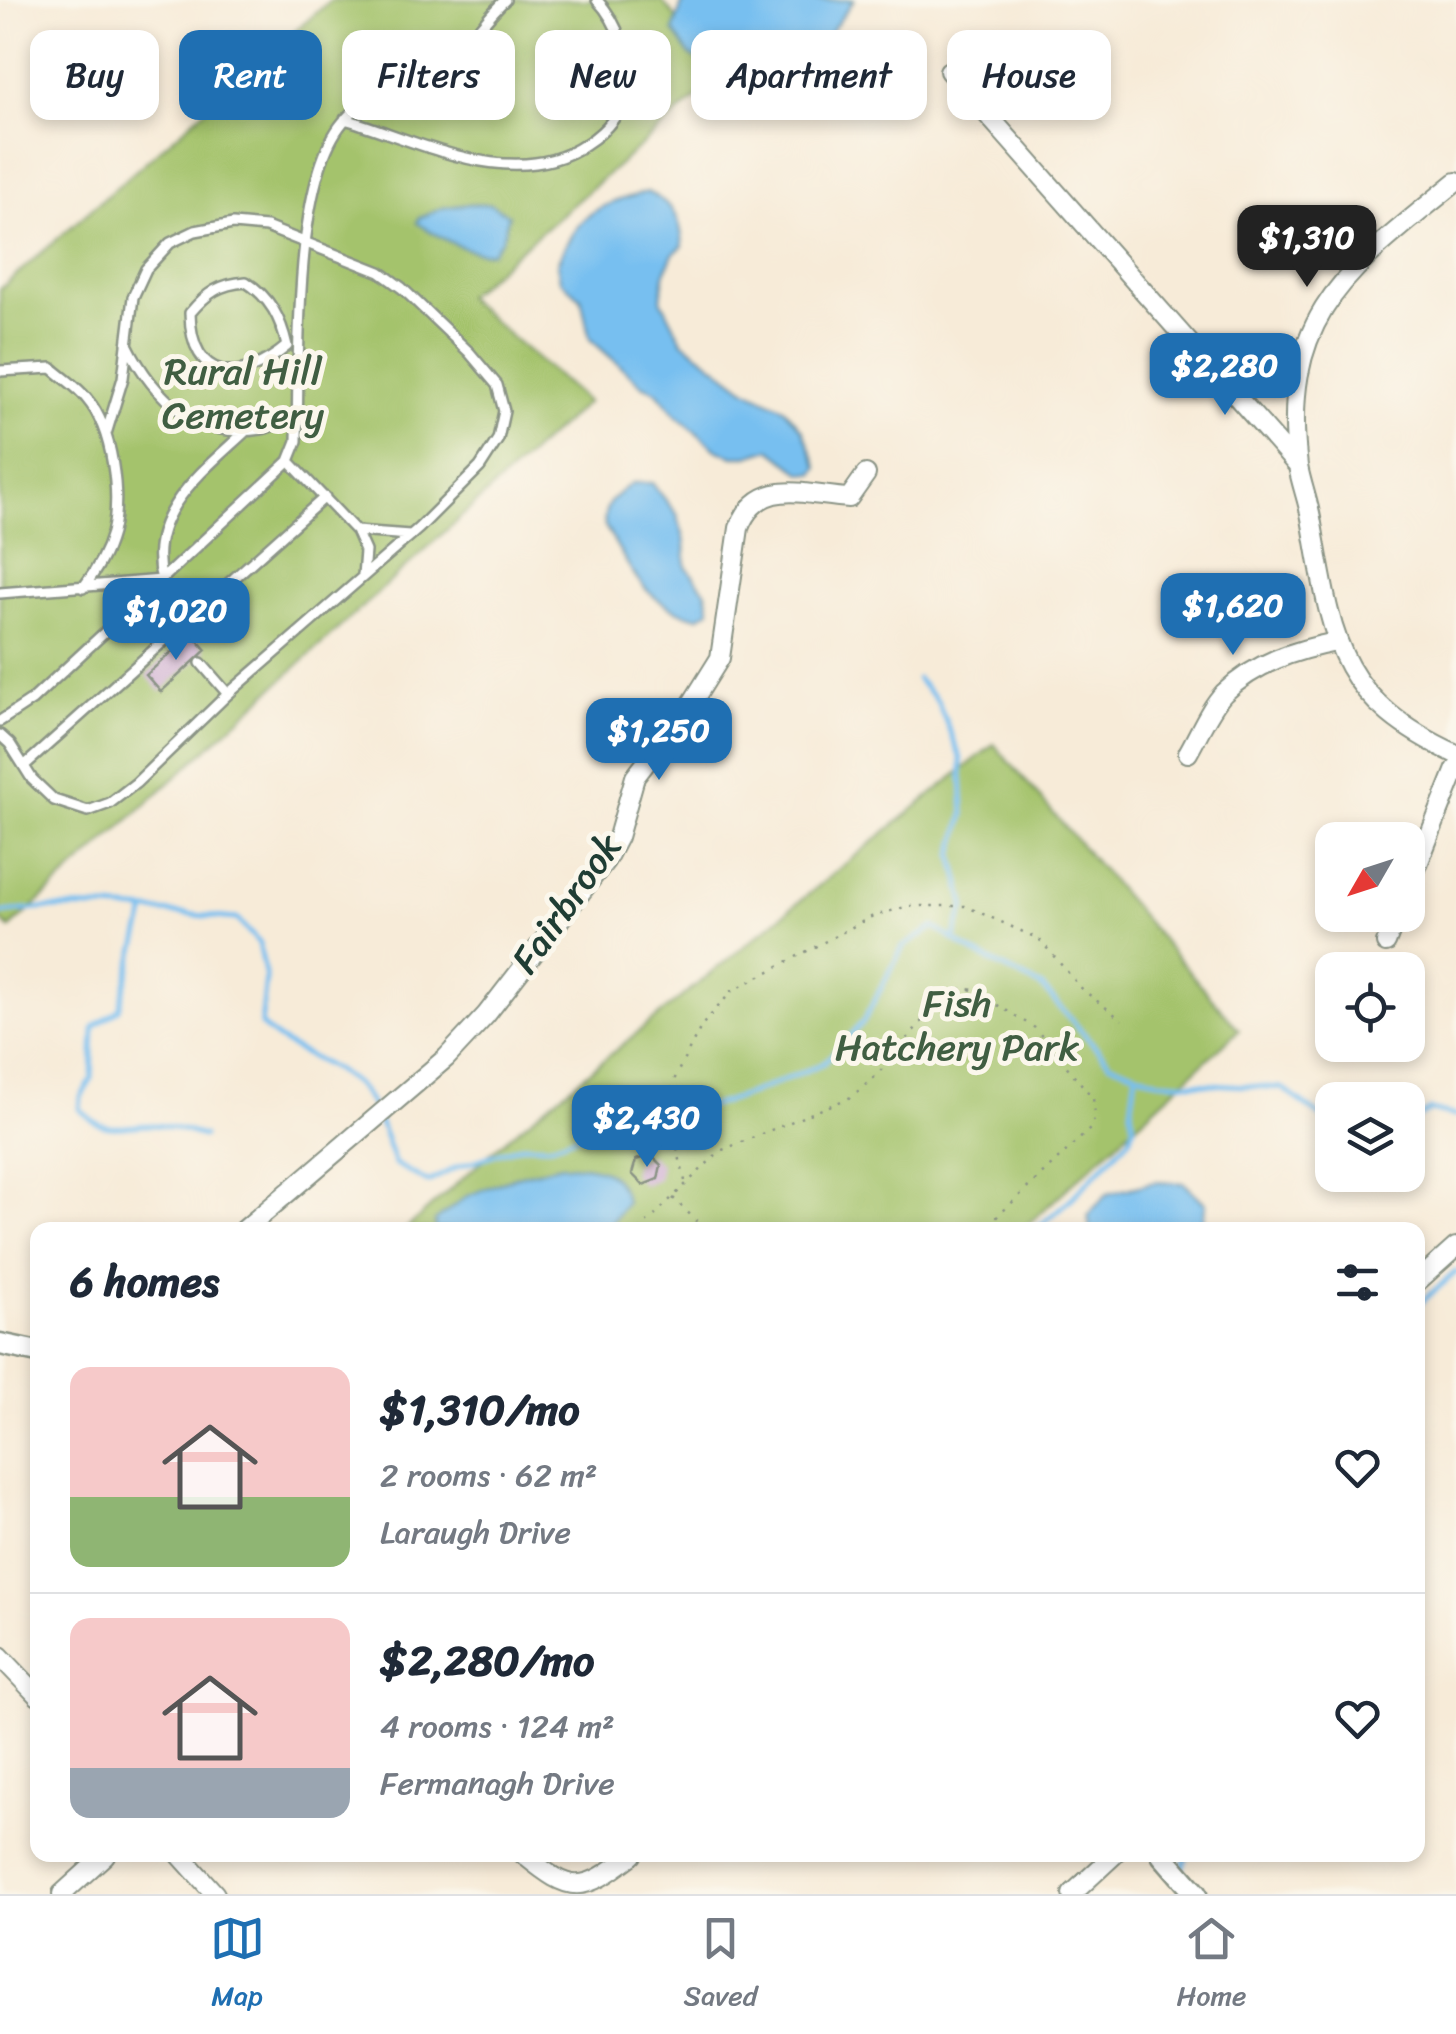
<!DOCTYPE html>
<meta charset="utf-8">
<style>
:root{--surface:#fff;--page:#f2f2f3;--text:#1f2937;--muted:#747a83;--line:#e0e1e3;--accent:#1f6fb2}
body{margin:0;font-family:Sriracha,sans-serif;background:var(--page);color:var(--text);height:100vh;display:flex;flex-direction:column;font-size:38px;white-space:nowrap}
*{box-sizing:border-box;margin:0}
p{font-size:32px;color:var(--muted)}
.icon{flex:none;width:55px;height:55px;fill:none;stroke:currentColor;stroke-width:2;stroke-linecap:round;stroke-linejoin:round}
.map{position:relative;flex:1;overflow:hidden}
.panel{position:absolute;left:30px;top:1222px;width:1395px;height:640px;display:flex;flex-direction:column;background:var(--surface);border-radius:20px;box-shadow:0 5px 15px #0003}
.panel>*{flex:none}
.hud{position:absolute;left:30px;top:30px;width:1398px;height:90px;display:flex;gap:20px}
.needle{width:65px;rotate:231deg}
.fabs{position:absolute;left:1315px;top:822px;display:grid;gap:20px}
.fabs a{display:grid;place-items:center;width:110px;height:110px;border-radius:20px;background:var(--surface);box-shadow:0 5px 15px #0003;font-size:50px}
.price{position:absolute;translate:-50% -85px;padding:0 22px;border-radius:20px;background:var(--accent);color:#fff;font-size:32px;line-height:65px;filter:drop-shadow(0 2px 5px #0008)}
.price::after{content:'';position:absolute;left:50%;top:60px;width:30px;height:22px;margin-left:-15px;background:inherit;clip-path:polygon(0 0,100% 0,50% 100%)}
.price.current{background:#222;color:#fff}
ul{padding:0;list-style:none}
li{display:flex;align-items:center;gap:30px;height:250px;padding:0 40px}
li+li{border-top:2px solid var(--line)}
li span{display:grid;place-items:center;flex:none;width:280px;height:200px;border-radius:20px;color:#555}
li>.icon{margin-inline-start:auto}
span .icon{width:120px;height:120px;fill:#fffc;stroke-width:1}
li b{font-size:42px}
h2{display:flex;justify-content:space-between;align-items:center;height:120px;padding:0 40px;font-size:42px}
.tag{padding:0 35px;border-radius:20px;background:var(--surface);box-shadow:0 5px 15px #0003;font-size:35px;line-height:90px}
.tag.current{background:var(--accent);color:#fff}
.tab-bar{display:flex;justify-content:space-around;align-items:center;height:140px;border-top:2px solid var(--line);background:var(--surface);font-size:28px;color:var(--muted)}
.tab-bar a{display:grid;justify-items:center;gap:5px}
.tab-bar .current{color:var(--accent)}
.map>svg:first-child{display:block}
.green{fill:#a4c36c;stroke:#628050;stroke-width:2.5}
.water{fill:#77bff0;stroke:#4b7e92;stroke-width:2.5}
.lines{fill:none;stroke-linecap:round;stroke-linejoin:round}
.stream{stroke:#77bff0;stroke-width:5}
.building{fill:#c9a6d0}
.service-casing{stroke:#8b9486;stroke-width:14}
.minor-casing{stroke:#8b9486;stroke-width:22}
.tertiary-casing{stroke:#8b9486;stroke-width:25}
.path{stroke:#8b9486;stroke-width:2.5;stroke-dasharray:2.5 8;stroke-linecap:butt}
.service{stroke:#fff;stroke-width:9}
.minor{stroke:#fff;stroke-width:18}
.tertiary{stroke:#fff;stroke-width:20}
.labels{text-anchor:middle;stroke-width:10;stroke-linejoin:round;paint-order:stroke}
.park-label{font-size:38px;fill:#405e42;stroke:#fbf7ec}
.street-label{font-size:38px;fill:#1f3d34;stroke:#fbf7ec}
</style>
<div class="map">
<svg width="1456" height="1894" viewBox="0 0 1456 1894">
<rect width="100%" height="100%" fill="#fbf7ec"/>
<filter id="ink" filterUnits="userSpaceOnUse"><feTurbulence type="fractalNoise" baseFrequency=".01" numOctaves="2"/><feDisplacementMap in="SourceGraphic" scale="20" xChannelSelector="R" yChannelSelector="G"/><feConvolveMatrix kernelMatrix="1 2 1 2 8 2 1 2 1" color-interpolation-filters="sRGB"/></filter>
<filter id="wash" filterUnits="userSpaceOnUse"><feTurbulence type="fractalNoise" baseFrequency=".0048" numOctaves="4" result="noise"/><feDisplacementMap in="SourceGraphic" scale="40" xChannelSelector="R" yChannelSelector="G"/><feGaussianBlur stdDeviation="2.25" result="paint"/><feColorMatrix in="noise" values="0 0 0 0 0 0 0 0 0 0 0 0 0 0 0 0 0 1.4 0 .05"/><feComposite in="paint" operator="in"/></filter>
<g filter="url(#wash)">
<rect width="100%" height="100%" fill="#f7ebd8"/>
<!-- green -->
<path class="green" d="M 331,0 L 661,0 L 724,74 L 465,297 L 587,402 L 10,928 L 0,920 L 0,289 Z
M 994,744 L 1239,1030 L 1022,1230 L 405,1230 L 511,1135 Z"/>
<!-- water -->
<path class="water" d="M 687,0 L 854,0 L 801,73 L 779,95 L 759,90 L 744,77 L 707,68 L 689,54 L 673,31 L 682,4 Z
M 647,192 C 674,204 681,217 683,246 L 673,254 L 664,275 L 661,299 L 682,341 L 747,390 L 784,408 L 803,430 L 818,467 L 814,474 L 802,473 L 770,449 L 748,456 L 733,456 L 716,449 L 677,416 L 656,391 L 642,385 L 590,339 L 581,298 L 560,280 L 557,264 C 578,213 595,206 647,192 Z
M 468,204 L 490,204 L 509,215 L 502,239 L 492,252 C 465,255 440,236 417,223 L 419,218 L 442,208 Z
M 632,483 L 652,483 L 677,514 L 685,542 L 686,566 L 706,592 L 710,610 L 698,617 C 642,604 633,571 605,526 C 602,504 616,495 632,483 Z
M 561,1165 C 593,1166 617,1166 626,1202 L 607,1230 L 435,1230 L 435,1221 L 467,1196 L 517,1176 Z
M 1155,1182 L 1184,1183 L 1206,1204 L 1202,1223 L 1192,1230 L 1090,1230 L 1088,1215 L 1107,1194 Z"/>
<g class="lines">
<!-- stream -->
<path class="stream" d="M 917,679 L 937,700 L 961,759 L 964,814 L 953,855 L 965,905 L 954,940
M 146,911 L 119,1009 L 94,1027 L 92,1079 L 81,1097 L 80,1109 C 106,1138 122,1124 155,1125 C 171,1126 188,1132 203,1136
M 0,913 C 79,901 158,912 237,919 L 259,943 L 266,978 L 261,1025 C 287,1051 324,1059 353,1082 C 376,1100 385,1139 395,1164 L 428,1182 L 457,1167 L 523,1145 L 548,1146 L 590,1131 L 690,1113 L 752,1093 L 824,1063 L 863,1022 L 903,947 L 934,927 L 973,952 L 1042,987 L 1110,1063 L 1159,1081 L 1282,1088 L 1332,1125
M 1408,1123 L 1430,1110 L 1456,1116
M 1035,1230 L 1071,1199 L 1130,1138 L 1134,1127 L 1131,1111 L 1136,1073
M 1418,1305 L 1456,1272
M 1182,1868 L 1187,1855"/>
</g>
<g id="blocks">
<!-- building -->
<path class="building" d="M 192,634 L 206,650 L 161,692 L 146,675 Z
M 651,1155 L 661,1165 L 658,1179 L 643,1185 L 632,1174 L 636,1160 Z"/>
</g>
</g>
<g filter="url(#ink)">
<use href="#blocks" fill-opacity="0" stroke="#8b9486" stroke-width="2.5"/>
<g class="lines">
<!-- service casing -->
<g class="service-casing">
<path id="service" d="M 345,119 C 419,141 515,193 586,144 C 606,131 621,115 626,91 C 632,61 618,22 597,0
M 246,282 C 270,297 281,319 287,346 C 242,384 191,383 190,313 C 207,293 219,284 246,282 Z
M 127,344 C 153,397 197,440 261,429 C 274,427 287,419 298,414
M 0,371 L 52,368 C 63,378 78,387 87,399 C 113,429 121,496 112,533 C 106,555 96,571 83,588
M 289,461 L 356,531 L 365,551 L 363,576
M 356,531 L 410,535
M 0,593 L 162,580 C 143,513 206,469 249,428
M 201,663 L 228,694
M 0,721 L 32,700 L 289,461 L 297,441 C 299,362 293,181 343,122 C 359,103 383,87 405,77 C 416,72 430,71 441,65 C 467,49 483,20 505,0
M 0,735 L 10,744 L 32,779 L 54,800 L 88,811 L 110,803 L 136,783 L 228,694 L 419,528 L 480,467 L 498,439 L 504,411 L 497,385 L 469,352 L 402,288 L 380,272 L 266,227 L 233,224 L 195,231 L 170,243 L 146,269 L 133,297 L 123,378 L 106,434
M 24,766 L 325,497"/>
</g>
<!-- minor casing -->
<g class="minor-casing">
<path id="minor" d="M 949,71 L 1298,466 C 1301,483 1308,501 1311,518 C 1332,637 1335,698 1456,754
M 1298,466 C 1279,313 1350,269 1456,182
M 1188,753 C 1199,734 1209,709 1224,693 C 1255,663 1295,650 1336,642
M 1408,889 L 1456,769
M 1386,943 L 1397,915
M 244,1230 L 446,1058 L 486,1015 L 606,860 L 618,837 L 635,777 L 690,706 L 720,658 L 739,528 C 759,475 807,496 849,498 L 866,474
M 1418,1281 L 1456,1247
M 0,1656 L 38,1696
M 180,1855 L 215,1894
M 524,1855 C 572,1894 581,1894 632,1855
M 62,1894 L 105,1855
M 1072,1894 L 1114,1855"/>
</g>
<!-- tertiary casing -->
<g class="tertiary-casing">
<path id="tertiary" d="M 0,1344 L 38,1352
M 1162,1855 L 1196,1894"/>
</g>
<!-- path -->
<path class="path" d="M 685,1181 L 667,1105 L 676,1075 L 702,1025 L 732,991 L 871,917 L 908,906 L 965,906 L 1039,939 L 1083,990 L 1122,1020
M 673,1198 L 706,1230
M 639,1230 L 720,1151 L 851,1097 L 876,1076 L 941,998 C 952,990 960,987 973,990 L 1035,1028 L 1093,1098 L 1095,1114 L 1091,1128 L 983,1230"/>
<!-- service -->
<use href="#service" class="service"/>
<!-- minor -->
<use href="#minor" class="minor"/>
<!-- tertiary -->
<use href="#tertiary" class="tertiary"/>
</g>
</g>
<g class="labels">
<!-- park labels -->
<g class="park-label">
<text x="243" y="384">Rural Hill<tspan x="243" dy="44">Cemetery</tspan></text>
<text x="957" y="1016">Fish<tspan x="957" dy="44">Hatchery Park</tspan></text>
</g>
<!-- street labels -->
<g class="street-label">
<text transform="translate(566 903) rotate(-55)" y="13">Fairbrook</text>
</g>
</g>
</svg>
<div class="fabs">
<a><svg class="needle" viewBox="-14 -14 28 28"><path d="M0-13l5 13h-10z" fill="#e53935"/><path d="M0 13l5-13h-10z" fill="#747a83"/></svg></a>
<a><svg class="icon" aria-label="locate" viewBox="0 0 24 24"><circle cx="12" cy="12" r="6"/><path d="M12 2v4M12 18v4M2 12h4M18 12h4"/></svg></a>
<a><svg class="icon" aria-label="layers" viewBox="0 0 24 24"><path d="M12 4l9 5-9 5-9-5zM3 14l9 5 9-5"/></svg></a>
</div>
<b class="price current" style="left:1307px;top:290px">$1,310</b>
<b class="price" style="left:1225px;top:418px">$2,280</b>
<b class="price" style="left:1233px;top:658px">$1,620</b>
<b class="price" style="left:176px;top:663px">$1,020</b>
<b class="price" style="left:659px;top:783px">$1,250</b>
<b class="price" style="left:647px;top:1170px">$2,430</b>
<div class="hud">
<a class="tag">Buy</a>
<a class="tag current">Rent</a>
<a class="tag">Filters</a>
<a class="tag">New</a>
<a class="tag">Apartment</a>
<a class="tag">House</a>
</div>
<section class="panel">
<h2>6 homes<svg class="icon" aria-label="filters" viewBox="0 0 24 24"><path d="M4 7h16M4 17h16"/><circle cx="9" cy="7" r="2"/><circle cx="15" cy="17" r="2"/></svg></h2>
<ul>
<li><span style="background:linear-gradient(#f6c9c9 65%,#8fb573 0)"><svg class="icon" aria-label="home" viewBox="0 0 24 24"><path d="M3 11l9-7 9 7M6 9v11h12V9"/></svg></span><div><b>$1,310/mo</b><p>2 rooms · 62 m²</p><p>Laraugh Drive</p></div><svg class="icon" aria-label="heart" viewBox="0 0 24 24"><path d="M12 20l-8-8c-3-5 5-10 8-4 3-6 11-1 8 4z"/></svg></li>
<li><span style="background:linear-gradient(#f6c9c9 75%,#9aa5b1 0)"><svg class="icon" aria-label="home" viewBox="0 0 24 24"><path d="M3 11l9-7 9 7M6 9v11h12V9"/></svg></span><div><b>$2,280/mo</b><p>4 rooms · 124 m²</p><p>Fermanagh Drive</p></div><svg class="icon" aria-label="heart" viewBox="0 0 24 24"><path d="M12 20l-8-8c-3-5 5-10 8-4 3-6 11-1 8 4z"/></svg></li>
</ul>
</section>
</div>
<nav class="tab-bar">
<a class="current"><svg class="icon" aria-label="map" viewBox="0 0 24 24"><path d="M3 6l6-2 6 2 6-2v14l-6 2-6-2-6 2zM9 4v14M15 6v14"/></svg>Map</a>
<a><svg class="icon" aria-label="saved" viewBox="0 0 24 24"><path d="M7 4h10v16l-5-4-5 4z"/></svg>Saved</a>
<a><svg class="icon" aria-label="home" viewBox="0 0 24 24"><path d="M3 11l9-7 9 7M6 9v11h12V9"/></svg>Home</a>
</nav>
